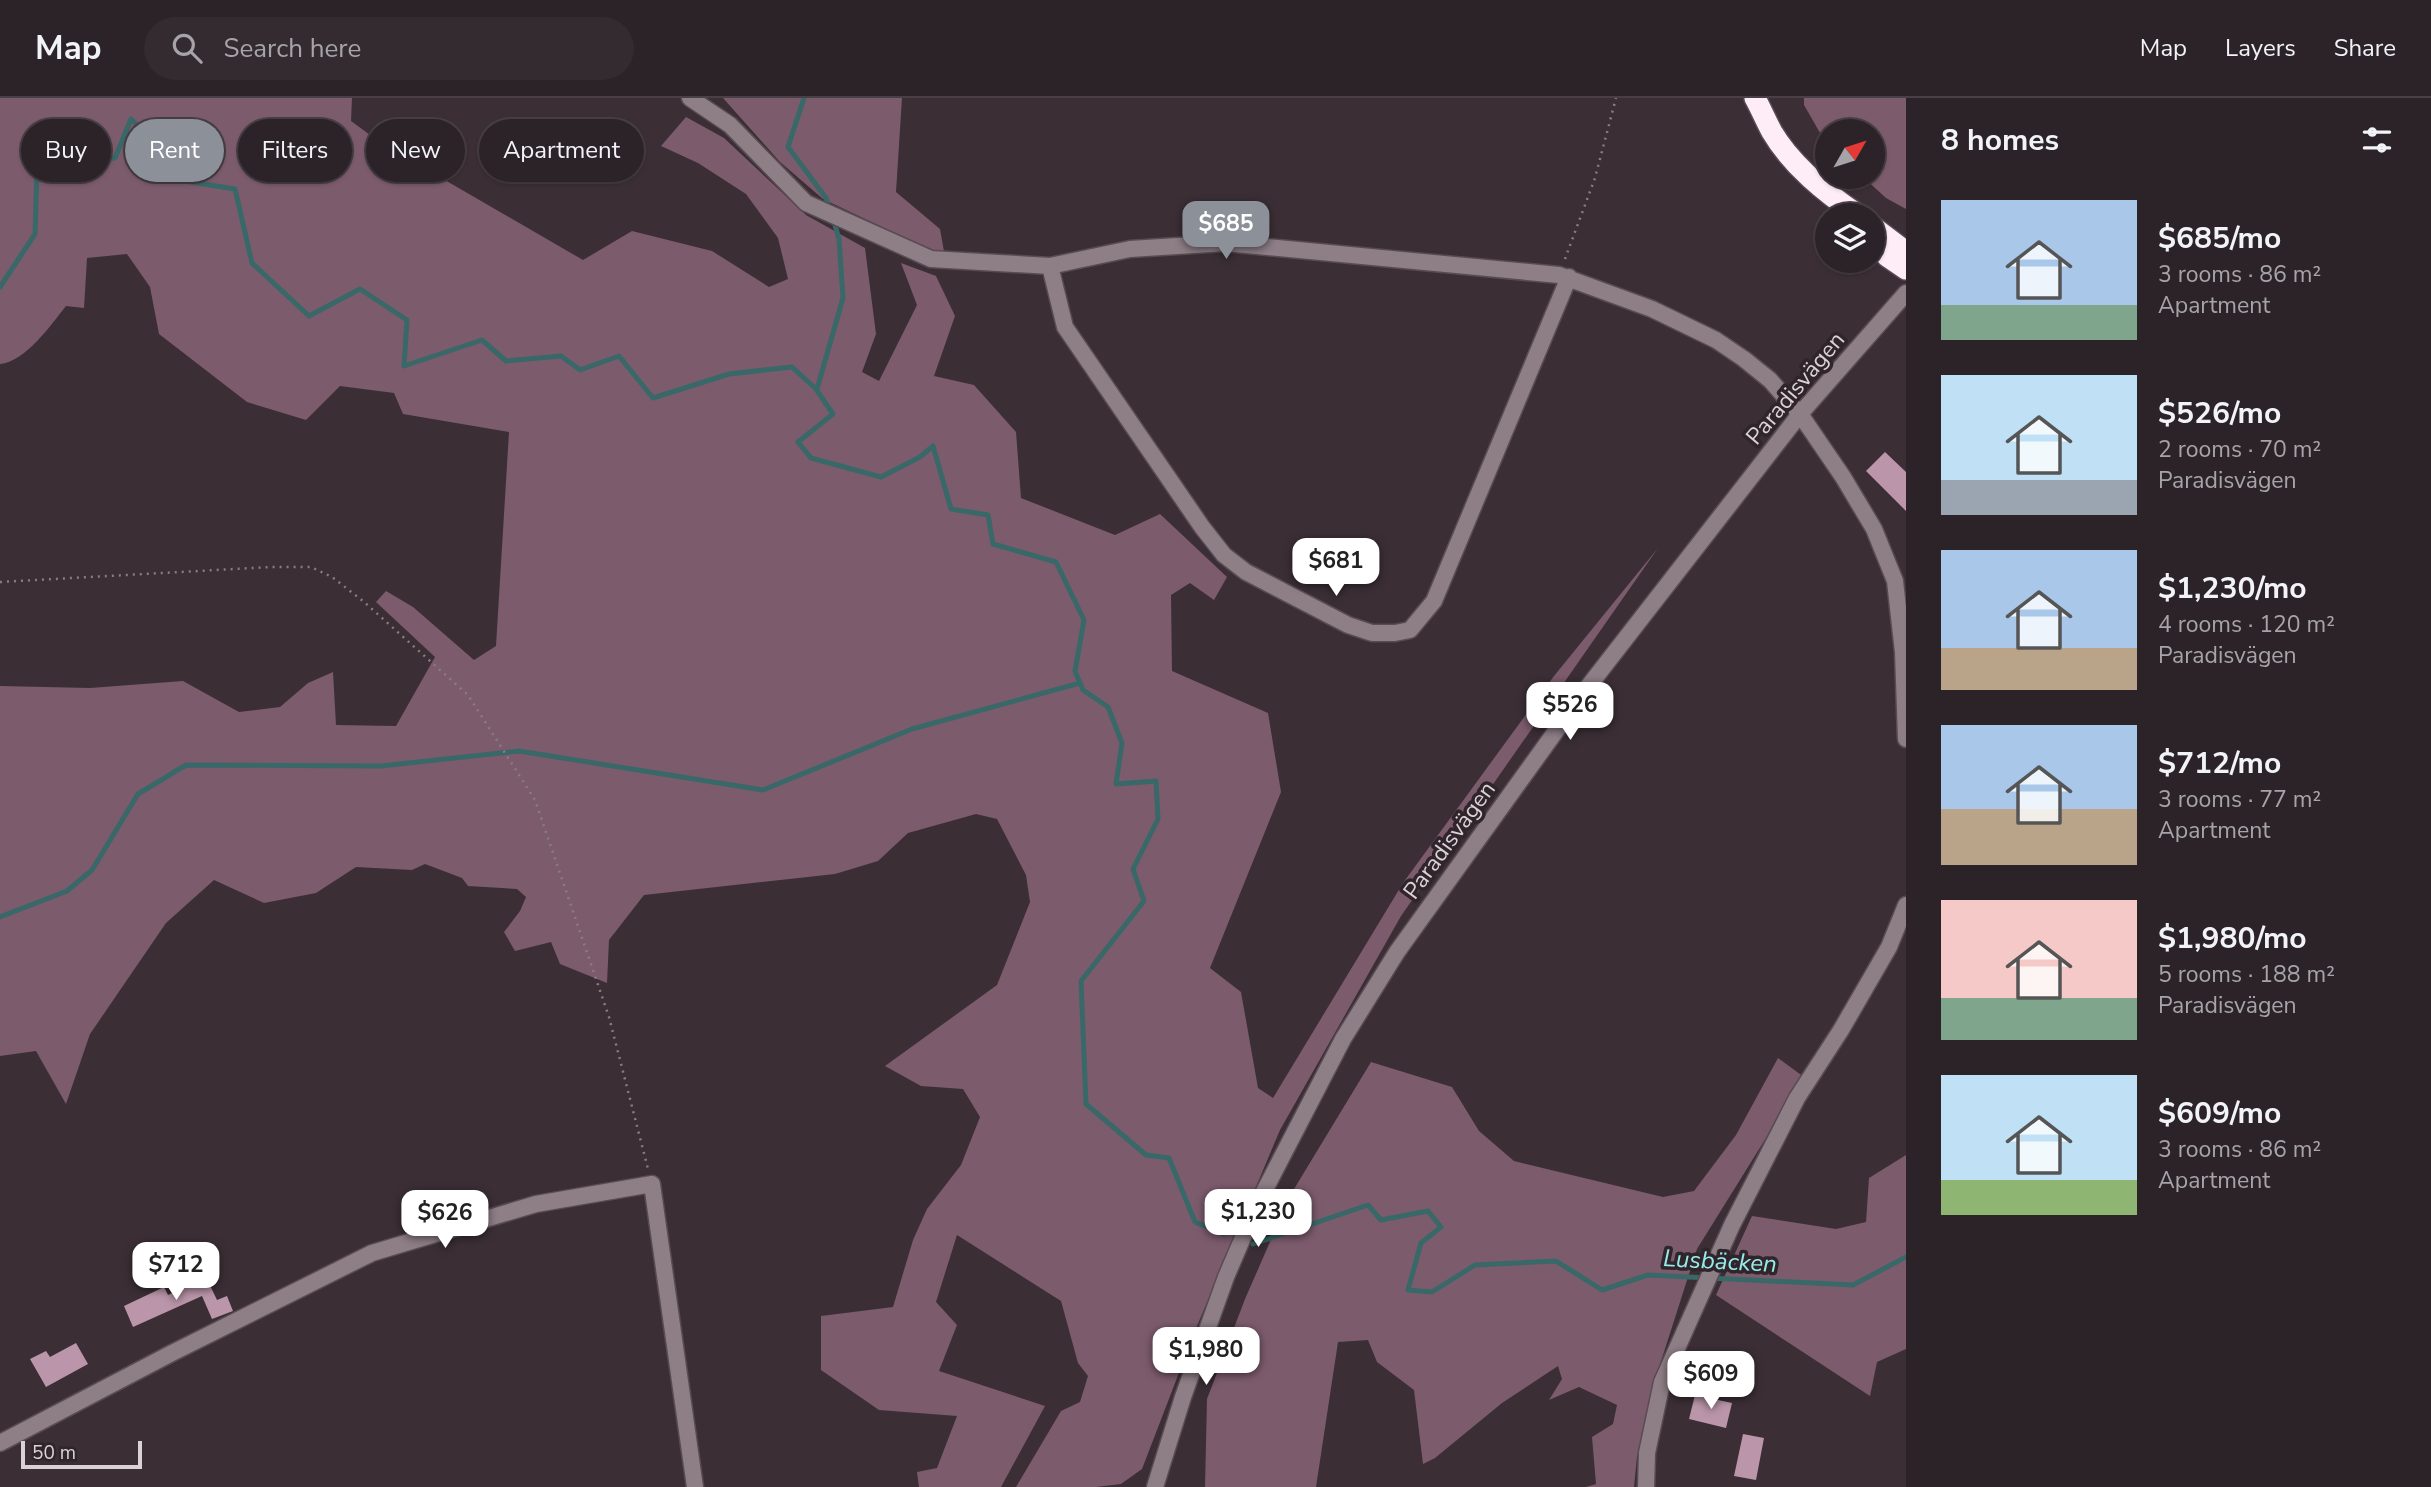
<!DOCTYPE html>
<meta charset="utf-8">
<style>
:root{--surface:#2c2328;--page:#342b30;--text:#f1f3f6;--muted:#a6a4a8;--line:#484045;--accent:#8c9099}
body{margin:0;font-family:"Nunito Sans",sans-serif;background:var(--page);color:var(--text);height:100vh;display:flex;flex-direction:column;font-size:26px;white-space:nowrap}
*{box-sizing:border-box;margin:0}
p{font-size:23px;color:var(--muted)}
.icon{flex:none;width:38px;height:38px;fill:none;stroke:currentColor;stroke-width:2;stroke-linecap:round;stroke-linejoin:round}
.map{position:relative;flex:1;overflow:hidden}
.details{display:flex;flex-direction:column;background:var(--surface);width:525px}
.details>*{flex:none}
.hud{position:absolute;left:21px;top:21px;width:665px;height:63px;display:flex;gap:14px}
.needle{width:46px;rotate:51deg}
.fabs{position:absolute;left:1815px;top:21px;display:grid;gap:14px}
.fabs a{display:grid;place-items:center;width:70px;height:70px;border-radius:50%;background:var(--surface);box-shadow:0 2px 5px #0004,0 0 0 2px var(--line);font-size:35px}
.scale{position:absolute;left:21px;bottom:18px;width:121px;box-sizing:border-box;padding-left:7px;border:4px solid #dad2d6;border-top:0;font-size:19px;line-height:24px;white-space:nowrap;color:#dad2d6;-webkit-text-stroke:5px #30252b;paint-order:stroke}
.price{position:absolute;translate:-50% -60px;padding:0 16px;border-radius:14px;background:#fff;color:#222;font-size:23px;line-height:46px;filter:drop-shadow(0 2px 4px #0008)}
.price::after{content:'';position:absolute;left:50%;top:42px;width:21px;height:16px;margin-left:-10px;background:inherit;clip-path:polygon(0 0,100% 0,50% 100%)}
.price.current{background:var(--accent);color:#fff}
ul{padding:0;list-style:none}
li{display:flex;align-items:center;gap:21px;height:175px;padding:0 35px}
li span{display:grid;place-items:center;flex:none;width:196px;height:140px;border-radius:0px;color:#555}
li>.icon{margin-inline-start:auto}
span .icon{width:84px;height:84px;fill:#fffc;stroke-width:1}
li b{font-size:30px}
h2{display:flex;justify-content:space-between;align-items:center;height:84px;padding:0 35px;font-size:30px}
.tag{padding:0 24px;border-radius:32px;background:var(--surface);box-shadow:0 2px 5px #0004,0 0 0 2px var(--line);font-size:24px;line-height:63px}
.tag.current{background:var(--accent);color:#fff}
header{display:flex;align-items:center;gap:42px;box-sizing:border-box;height:98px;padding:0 35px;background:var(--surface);border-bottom:2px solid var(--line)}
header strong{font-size:33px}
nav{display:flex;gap:38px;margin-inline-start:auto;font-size:24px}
.search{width:490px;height:63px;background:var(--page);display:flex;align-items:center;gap:18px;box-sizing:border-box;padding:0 24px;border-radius:38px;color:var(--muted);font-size:26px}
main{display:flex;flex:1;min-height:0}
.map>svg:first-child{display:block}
.forest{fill:#7c5b6d}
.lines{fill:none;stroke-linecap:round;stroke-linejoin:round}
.stream{stroke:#396868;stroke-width:5}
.building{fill:#bb96aa}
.minor-casing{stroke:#584c52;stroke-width:19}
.highway-casing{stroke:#584c52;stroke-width:24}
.path{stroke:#877d82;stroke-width:2.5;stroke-dasharray:2 5;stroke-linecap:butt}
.minor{stroke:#8e7e86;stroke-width:16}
.highway{stroke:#feedf6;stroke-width:21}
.labels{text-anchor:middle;stroke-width:7;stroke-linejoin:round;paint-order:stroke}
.street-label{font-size:23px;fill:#dad2d6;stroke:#30252b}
.water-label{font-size:24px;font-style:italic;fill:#97eceb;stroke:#30252b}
</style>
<header>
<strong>Map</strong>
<div class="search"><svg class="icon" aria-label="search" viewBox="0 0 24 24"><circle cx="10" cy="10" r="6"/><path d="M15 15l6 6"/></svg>Search here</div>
<nav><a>Map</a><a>Layers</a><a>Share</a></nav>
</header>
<main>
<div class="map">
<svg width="1906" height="1389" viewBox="0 0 1906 1389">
<rect width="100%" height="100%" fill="#3b2f35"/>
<!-- forest -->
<path class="forest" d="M 0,0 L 352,0 L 351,23 L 381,45 L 583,162 L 632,133 L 712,153 L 769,189 L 788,181 L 778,140 L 746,96 L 698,65 L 661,48 L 686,19 L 724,40 L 806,117 L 865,150 L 876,236 L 862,274 L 879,283 L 917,207 L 901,165 L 936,178 L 955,218 L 934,278 L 974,287 L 1016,334 L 1021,400 L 1115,437 L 1160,416 L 1227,479 L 1214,502 L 1190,485 L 1171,497 L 1172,573 L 1268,615 L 1281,694 L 1210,870 L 1241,894 L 1258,990 L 1273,1000 L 1403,785 L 1554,578 L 1658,450 L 1401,818 L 1280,1032 L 1197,1228 L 1142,1371 L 1121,1386 L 1096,1389 L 1016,1389 L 1061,1313 L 1080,1304 L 1088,1278 L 1078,1265 L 1061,1203 L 957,1137 L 936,1204 L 957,1227 L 939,1273 L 1045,1308 L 1001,1389 L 919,1389 L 917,1374 L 937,1370 L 957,1318 L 879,1312 L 821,1272 L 821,1218 L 893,1209 L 913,1142 L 927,1111 L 961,1067 L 980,1019 L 963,991 L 921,988 L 885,968 L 997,887 L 1030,804 L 1026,777 L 997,721 L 976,716 L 908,735 L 878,763 L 835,776 L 644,797 L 609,842 L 607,885 L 560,866 L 551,844 L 515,853 L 504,834 L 520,813 L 526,799 L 517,791 L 468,788 L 462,780 L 425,766 L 412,772 L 356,769 L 316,795 L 264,805 L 214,782 L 166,825 L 90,936 L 66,1006 L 36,953 L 0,958 L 0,588 L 90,590 L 183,583 L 239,614 L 280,609 L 308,585 L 333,574 L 336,627 L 396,628 L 435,559 L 376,504 L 386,493 L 413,509 L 474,562 L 496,548 L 509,334 L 403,316 L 394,295 L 340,288 L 306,322 L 247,304 L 159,236 L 150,189 L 127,156 L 87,160 L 84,210 L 66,208 C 51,227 25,264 0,266 Z
M 723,0 L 902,0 L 896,94 L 940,131 L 945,159 L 823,101 L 780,64 Z
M 1804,0 L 1906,0 L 1906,111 L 1886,100 L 1863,79 L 1872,79 L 1872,33 L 1827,33 L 1827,47 L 1804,7 Z
M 1778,960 L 1804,979 L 1697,1151 L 1657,1276 L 1637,1359 L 1634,1389 L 1586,1389 L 1596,1386 L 1592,1339 L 1613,1326 L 1617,1307 L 1579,1289 L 1549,1302 L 1562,1281 L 1558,1268 L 1502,1305 L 1435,1360 L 1423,1366 L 1414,1292 L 1377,1264 L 1368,1242 L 1338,1244 L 1316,1389 L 1205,1389 L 1207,1301 L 1245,1201 L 1291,1096 L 1371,964 L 1452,989 L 1479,1033 L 1514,1063 L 1663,1099 L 1694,1093 L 1736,1037 Z
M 1906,1057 L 1906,1251 L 1877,1264 L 1870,1298 L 1716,1197 L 1752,1118 L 1836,1131 L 1866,1124 L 1869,1080 Z"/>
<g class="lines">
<!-- stream -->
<path class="stream" d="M 804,0 L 788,49 L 826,100 L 830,111
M 0,189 L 35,136 L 37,72 L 115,60 L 131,21 L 159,50 L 160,79 L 235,91 L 252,165 L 309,218 L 360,191 L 407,222 L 404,268 L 482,242 L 506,263 L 561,258 L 580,272 L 619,258 L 653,300 L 729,276 L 792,269 L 816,291 L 833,316 L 798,344 L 811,360 L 881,379 L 920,359 L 933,348 L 951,411 L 988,417 L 993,446 L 1056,464 L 1084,522 L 1075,573 L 1083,592 L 1108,609 L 1122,645 L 1116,686 L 1156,683 L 1158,721 L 1133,771 L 1144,803 L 1081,883 L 1086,1006 L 1146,1057 L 1169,1060 L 1195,1124 L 1224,1136
M 817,291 L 843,200 L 839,141 L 833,120
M 0,819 L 67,793 L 92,772 L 138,696 L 186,667 L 381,668 L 519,653 L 763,692 L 912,631 L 1080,585
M 1253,1146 L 1368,1107 L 1381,1122 L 1428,1113 L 1441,1129 L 1421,1145 L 1408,1192 L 1432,1194 L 1475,1167 L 1556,1163 L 1602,1192 L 1648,1177 L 1853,1187 L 1906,1159"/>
</g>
<!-- building -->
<path class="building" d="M 1885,354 L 1906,374 L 1906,413 L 1866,373 Z
M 206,1179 L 217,1202 L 227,1198 L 233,1213 L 212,1221 L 202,1198 L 133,1229 L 124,1208 L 164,1189 L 168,1197 Z
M 76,1245 L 88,1266 L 46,1289 L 30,1261 L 46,1253 L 50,1259 Z
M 1695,1297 L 1732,1305 L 1726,1330 L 1689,1321 Z
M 1743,1336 L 1764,1340 L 1756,1382 L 1734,1378 Z"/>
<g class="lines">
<!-- minor casing -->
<g class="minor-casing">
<path id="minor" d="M 690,0 L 730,27 L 806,105 L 931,161 L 1050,168 L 1130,151 L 1225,145 L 1559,177 L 1652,211 L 1716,242 L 1744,261 L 1770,282 L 1800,316 L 1843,379 L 1874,431 L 1895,483 L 1903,554 L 1906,641
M 1050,168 L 1065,229 L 1202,429 L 1224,457 L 1246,474 L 1348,527 L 1372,535 L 1395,535 L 1410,532 L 1434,503 L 1569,179
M 0,1345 L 172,1255 L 372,1155 L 536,1106 L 652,1086 L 695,1389
M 1155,1389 L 1183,1299 L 1226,1179 L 1256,1109 L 1343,941 L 1397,854 L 1584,594 L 1800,316 L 1906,195
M 1646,1389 L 1647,1355 L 1662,1284 L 1732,1127 L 1797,1000 L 1841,932 L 1889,849 L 1906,807"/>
</g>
<!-- highway casing -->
<g class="highway-casing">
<path id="highway" d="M 1755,0 C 1761,11 1766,23 1772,34 C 1792,68 1826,95 1858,117
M 1872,128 L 1906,154
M 1872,142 L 1887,158 L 1906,171"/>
</g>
<!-- path -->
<path class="path" d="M 1565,161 L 1595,80 L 1616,0
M 0,484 L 270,469 L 311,469 L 332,479 L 363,503 L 468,597 L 535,702 L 609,919 L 648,1071"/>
<!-- minor -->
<use href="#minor" class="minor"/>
<!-- highway -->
<use href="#highway" class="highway"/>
</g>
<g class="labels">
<!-- street labels -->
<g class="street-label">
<text transform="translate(1795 290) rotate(-50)" y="8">Paradisvägen</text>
<text transform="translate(1449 742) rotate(-54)" y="8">Paradisvägen</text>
</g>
<!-- water labels -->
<g class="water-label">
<text transform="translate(1720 1163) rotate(3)" y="8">Lusbäcken</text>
</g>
</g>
</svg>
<div class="fabs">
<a><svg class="needle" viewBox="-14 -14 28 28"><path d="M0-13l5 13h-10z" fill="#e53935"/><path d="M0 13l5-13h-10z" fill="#a6a4a8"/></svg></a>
<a><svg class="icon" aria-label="layers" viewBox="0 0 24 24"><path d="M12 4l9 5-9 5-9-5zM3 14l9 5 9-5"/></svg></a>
</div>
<div class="scale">50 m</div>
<b class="price current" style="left:1226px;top:163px">$685</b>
<b class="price" style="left:1336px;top:500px">$681</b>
<b class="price" style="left:1570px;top:644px">$526</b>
<b class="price" style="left:1258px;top:1151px">$1,230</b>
<b class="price" style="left:445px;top:1152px">$626</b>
<b class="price" style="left:176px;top:1204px">$712</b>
<b class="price" style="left:1206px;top:1289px">$1,980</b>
<b class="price" style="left:1711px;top:1313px">$609</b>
<div class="hud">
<a class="tag">Buy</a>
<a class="tag current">Rent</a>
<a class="tag">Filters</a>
<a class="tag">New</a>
<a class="tag">Apartment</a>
</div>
</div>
<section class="details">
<h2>8 homes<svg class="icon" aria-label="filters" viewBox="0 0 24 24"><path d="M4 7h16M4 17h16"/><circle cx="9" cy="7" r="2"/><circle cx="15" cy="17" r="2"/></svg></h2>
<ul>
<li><span style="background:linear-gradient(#a9c7e8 75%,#7fa58c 0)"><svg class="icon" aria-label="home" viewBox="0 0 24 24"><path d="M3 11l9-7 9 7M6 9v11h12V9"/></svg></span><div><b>$685/mo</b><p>3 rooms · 86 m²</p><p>Apartment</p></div></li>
<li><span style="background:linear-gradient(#bfe0f5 75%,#9aa5b1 0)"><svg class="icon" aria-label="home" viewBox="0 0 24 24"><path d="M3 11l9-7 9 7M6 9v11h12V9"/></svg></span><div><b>$526/mo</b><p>2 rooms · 70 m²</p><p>Paradisvägen</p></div></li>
<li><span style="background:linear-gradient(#a9c7e8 70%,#b9a48a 0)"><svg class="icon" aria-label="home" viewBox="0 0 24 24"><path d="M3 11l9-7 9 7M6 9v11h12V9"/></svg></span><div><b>$1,230/mo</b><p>4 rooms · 120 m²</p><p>Paradisvägen</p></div></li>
<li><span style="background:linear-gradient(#a9c7e8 60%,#b9a48a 0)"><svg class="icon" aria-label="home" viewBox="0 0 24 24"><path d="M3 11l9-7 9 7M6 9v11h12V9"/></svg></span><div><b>$712/mo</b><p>3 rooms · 77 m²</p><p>Apartment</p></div></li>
<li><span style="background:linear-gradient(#f6c9c9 70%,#7fa58c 0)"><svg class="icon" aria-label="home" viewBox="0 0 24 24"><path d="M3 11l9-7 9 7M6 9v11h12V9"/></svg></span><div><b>$1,980/mo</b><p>5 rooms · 188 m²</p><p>Paradisvägen</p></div></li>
<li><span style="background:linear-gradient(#bfe0f5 75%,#8fb573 0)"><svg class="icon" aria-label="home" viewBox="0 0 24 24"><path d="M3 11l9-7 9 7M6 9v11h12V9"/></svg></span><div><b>$609/mo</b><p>3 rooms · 86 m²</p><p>Apartment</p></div></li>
</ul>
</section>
</main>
